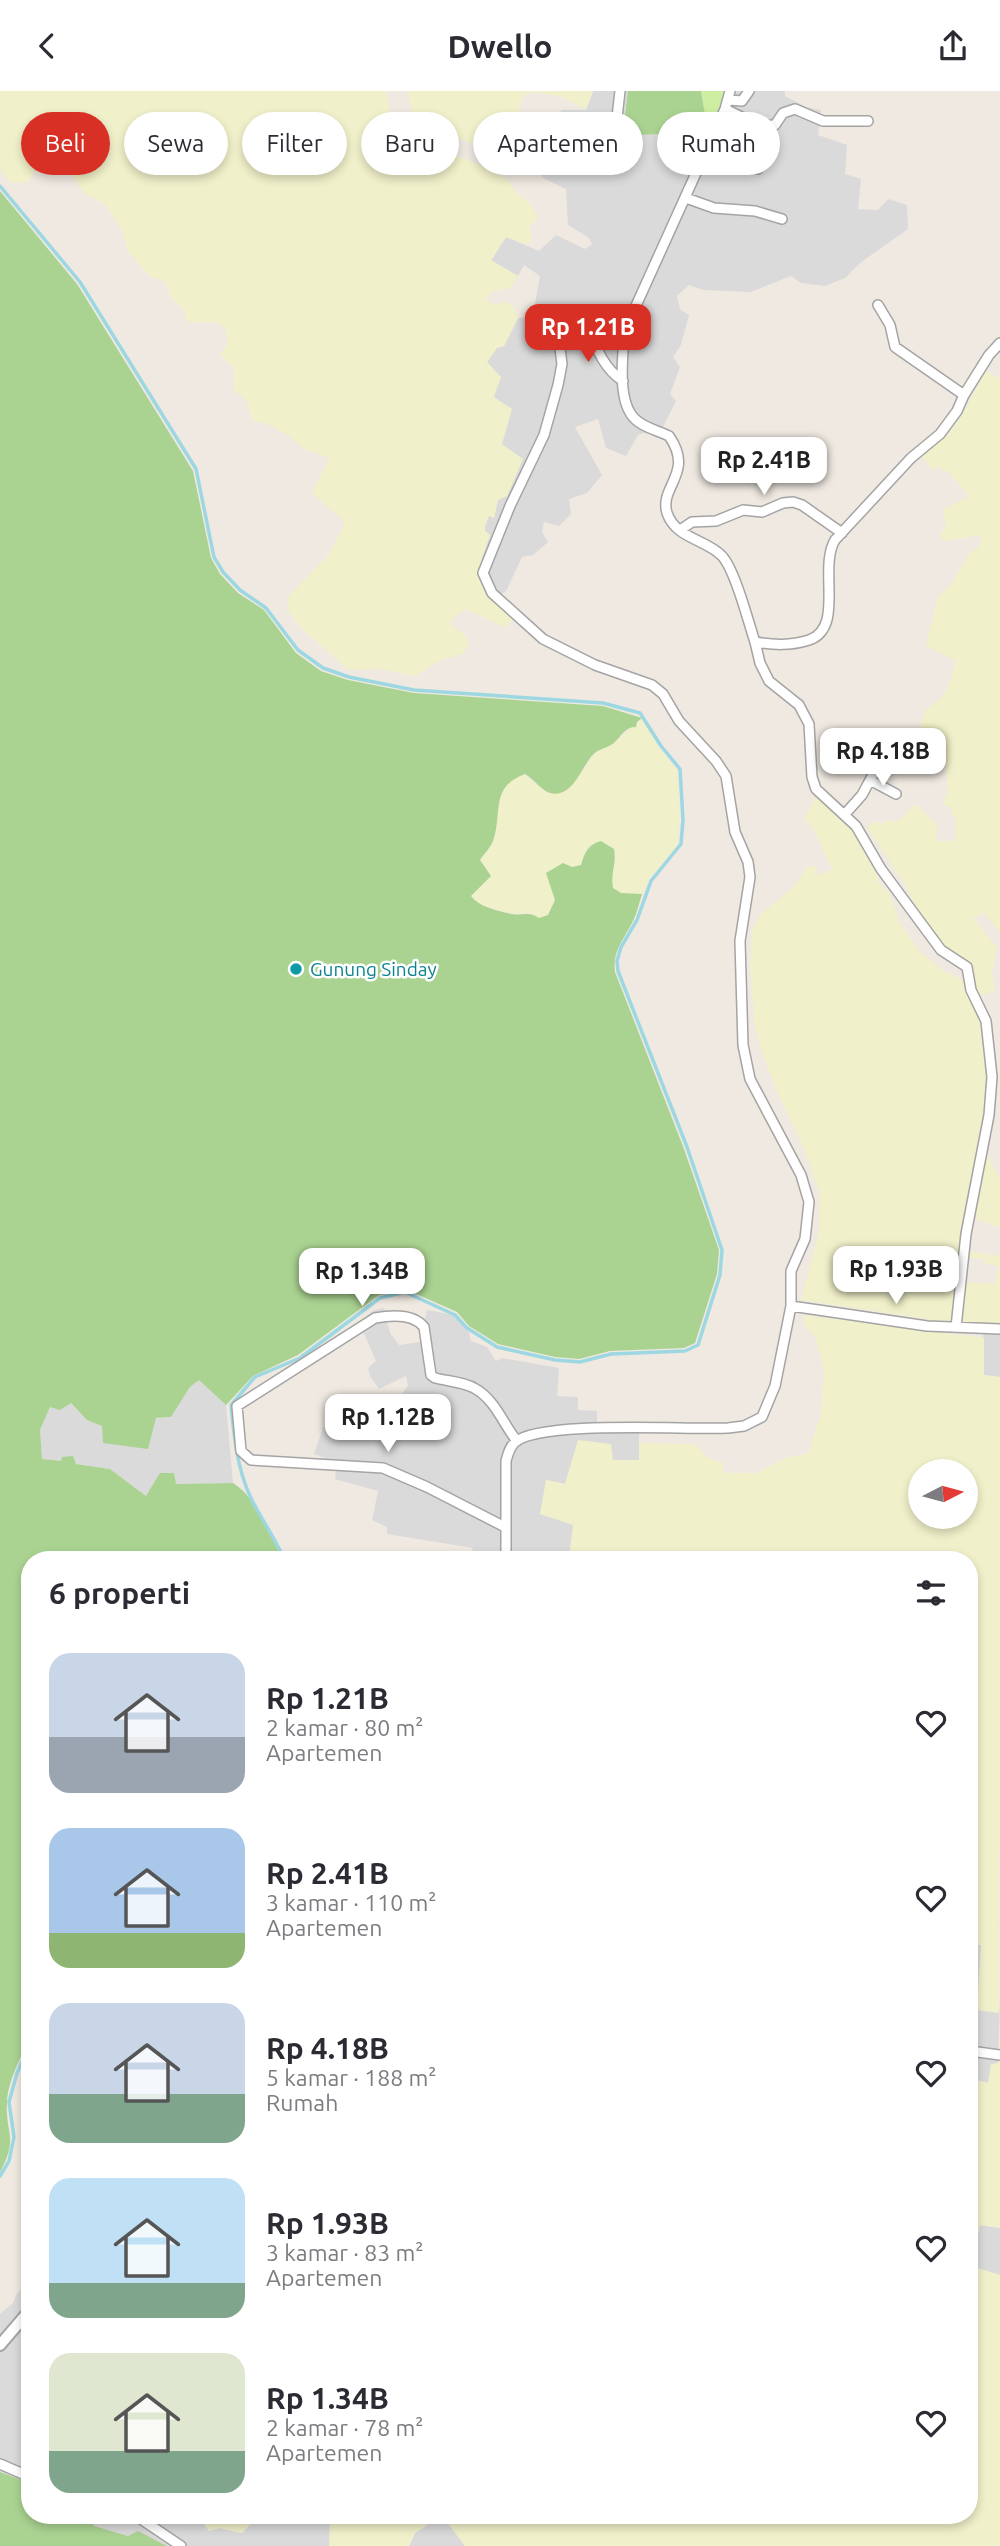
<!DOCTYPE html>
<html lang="id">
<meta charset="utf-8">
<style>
:root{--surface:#fff;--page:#f2f2f3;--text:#2b2b33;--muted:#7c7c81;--accent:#d93025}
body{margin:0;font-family:Ubuntu,sans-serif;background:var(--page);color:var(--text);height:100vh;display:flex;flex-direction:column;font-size:26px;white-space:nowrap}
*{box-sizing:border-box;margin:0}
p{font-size:23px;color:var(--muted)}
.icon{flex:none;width:38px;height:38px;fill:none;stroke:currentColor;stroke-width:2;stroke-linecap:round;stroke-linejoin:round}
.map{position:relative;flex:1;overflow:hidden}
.sheet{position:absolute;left:21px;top:1460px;width:957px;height:973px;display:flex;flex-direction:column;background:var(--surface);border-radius:28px;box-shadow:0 4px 10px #0003}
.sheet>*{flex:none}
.banner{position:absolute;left:21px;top:21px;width:959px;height:63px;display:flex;gap:14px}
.needle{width:46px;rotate:84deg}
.fabs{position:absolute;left:908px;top:1368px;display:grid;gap:14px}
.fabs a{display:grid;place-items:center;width:70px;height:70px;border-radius:50%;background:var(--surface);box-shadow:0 4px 10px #0003;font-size:35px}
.price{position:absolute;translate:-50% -60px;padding:0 16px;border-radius:14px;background:#fff;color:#222;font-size:23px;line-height:46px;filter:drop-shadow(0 2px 4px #0008)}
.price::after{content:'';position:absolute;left:50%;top:42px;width:21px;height:16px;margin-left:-10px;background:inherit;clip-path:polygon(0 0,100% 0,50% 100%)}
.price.on{background:var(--accent);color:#fff}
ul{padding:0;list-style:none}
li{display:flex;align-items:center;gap:21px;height:175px;padding:0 28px}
li span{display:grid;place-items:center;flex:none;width:196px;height:140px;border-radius:21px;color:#555}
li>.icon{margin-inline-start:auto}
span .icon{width:84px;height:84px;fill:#fffc;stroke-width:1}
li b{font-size:30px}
h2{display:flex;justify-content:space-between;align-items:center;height:84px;padding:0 28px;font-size:30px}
.chip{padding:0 24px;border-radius:32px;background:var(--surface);box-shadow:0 4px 10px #0003;font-size:24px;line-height:63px}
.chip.on{background:var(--accent);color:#fff}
header{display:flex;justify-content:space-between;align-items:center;height:91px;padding:0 28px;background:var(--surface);font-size:32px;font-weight:700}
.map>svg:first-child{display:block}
.residential{fill:#dbdada}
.farmland{fill:#f0f0ca;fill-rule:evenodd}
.grass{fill:#ceefa1}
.forest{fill:#aad391}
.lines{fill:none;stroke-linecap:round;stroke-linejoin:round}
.stream{stroke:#9dd8e2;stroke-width:3.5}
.minor-casing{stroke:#a4a4a4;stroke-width:12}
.tertiary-casing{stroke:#a4a4a4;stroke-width:14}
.minor{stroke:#fff;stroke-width:9}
.tertiary{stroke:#fff;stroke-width:10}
.culture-dot{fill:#0f9aa8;stroke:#fff;stroke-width:2.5}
.labels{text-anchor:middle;stroke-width:5;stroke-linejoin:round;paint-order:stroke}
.culture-label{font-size:19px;fill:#0d838f;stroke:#fff;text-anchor:start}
</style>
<header><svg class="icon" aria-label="back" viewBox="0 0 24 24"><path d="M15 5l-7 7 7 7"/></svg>Dwello<svg class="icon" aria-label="share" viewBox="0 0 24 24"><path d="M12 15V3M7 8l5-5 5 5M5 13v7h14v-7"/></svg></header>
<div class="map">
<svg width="1000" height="2455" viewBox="0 0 1000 2455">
<rect width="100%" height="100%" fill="#efe9e1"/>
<!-- residential -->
<path class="residential" d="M 593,0 L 628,0 L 624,31 L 639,44 L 684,42 L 710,27 L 725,5 L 725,0 L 785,0 L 785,5 L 806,16 L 821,19 L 818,44 L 847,54 L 845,83 L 861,88 L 858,118 L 878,119 L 888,108 L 907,114 L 908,138 L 860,172 L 845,187 L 825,195 L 801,192 L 791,185 L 751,201 L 703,199 L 689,194 L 677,205 L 680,218 L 689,224 L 681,254 L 673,266 L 680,276 L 670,303 L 676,310 L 663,336 L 638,344 L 626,365 L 606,357 L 598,328 L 575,336 L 602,384 L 587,402 L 569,408 L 571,423 L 559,435 L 544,431 L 542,441 L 548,451 L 533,464 L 522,466 L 506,500 L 495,507 L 480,484 L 482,466 L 490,445 L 485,440 L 485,435 L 489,424 L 494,426 L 498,409 L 501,353 L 487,271 L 497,257 L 504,255 L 518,227 L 541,225 L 543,218 L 535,212 L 540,185 L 524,174 L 518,185 L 491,170 L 506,146 L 539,160 L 556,144 L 585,158 L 592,153 L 589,147 L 568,134 L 566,98 L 543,87 L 538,76 L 520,66 L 529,45 L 554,48 L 561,19 L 586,19 Z
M 384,1217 L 390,1242 L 399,1254 L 420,1251 L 427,1219 L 454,1224 L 469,1241 L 471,1250 L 487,1256 L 496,1270 L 502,1267 L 559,1277 L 557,1305 L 578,1306 L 578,1319 L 597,1320 L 597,1332 L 639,1333 L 639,1369 L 612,1369 L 579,1349 L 565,1393 L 547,1389 L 574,1434 L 569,1468 L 469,1468 L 473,1457 L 387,1443 L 387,1436 L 372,1429 L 378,1400 L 335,1388 L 337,1371 L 314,1363 L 323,1336 L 339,1338 L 347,1333 L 356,1334 L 385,1321 L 396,1313 L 408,1294 L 406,1285 L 379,1298 L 370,1285 L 368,1277 L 376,1270 L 359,1231 L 374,1219 Z
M 983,1236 L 1000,1236 L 1000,1286 L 984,1284 Z
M 200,1288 L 226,1314 L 233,1392 L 176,1393 L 146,1405 L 110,1378 L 42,1368 L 40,1339 L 50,1316 L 71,1312 L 87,1329 L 102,1334 L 171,1326 L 190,1296 Z
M 970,1853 L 981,1854 L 999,1922 L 1000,1910 L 998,1973 L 988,1992 L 970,1988 Z
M 980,2134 L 1000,2137 L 1000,2184 L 971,2176 Z
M 28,2191 L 30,2192 L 30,2392 L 0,2381 L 0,2223 L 13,2212 L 17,2202 Z
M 89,2424 L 198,2424 L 209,2440 L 219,2437 L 242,2442 L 252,2431 L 270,2428 L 279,2429 L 288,2424 L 320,2424 L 330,2426 L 330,2449 L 329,2455 L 167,2455 L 138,2441 L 128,2445 L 93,2435 Z
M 442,2424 L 465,2455 L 409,2455 L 415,2442 Z"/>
<!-- farmland -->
<path class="farmland" d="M 0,0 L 386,0 L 392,34 L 402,50 L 440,58 L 480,74 L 508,89 L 515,100 L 530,113 L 537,124 L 536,129 L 529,135 L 532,150 L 525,153 L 506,146 L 491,169 L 518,185 L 510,198 L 495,199 L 485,208 L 493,213 L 507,211 L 514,217 L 518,227 L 504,255 L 497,257 L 487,271 L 501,286 L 494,306 L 512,318 L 502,353 L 523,368 L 507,405 L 498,409 L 494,427 L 489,425 L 485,435 L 485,440 L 490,444 L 482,466 L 480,484 L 514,526 L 506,537 L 466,518 L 451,529 L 452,536 L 464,542 L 469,552 L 463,563 L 439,570 L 416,585 L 378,578 L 349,579 L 303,539 L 289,522 L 287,507 L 329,463 L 344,434 L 342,428 L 312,402 L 329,367 L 302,357 L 292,347 L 270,334 L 252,329 L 246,309 L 234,299 L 234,277 L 220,264 L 228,252 L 225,237 L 218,232 L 190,231 L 186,228 L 184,219 L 170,205 L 166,191 L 151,186 L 128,161 L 123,141 L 106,114 L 84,102 L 55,62 L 45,67 L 28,91 L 12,92 L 4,85 L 0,76 Z
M 407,0 L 593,0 L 586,19 L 563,6 L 532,1 L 523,5 L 518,18 L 530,25 L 531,35 L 511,50 L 503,63 L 479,56 L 452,44 L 423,38 L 415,30 Z
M 986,280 L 997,287 L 1000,284 L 1000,842 L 985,822 L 973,827 L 997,857 L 992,882 L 995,900 L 978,905 L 972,893 L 971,875 L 944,858 L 921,828 L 907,797 L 867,736 L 874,730 L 881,733 L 889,729 L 895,731 L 901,728 L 915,713 L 937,733 L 936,750 L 956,750 L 956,727 L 952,723 L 951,717 L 943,713 L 948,698 L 945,668 L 919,656 L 923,643 L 919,638 L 926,619 L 942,606 L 949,594 L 956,570 L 926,555 L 938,506 L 952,492 L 969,463 L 977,457 L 982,449 L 980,444 L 946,450 L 941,448 L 941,443 L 946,434 L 943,419 L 970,405 L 948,381 L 938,376 L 933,379 L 921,364 L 944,347 L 959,329 Z
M 642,627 L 659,657 L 677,679 L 680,729 L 677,756 L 649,788 L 642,803 L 621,802 L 613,798 L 610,784 L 616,771 L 596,751 L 587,757 L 581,774 L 572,776 L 554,800 L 555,810 L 548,824 L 539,828 L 531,822 L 512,823 L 476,813 L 471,805 L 491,785 L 480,769 L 492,753 L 500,703 L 513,687 L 524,683 L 547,702 L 583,680 L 594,662 L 613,653 Z
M 816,706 L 852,738 L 878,781 L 878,791 L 889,801 L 900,832 L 919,860 L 944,880 L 962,888 L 982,932 L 987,986 L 984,1023 L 965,1118 L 951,1228 L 946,1231 L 801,1209 L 819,1141 L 820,1104 L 804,1057 L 777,1001 L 761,958 L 755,936 L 750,875 L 752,841 L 759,825 L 794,795 L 808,775 L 814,774 L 819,785 L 832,778 L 813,737 L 804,728 Z
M 985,1060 L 1000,1088 L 1000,1137 L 972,1126 Z
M 967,1160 L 999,1165 L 1000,1160 L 1000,1236 L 965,1233 L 962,1229 L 965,1191 L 995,1193 L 998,1175 L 984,1172 L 984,1168 L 967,1167 Z
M 803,1224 L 984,1247 L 984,1284 L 1000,1286 L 999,1922 L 977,1919 L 981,1854 L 970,1853 L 970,1468 L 569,1468 L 573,1434 L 540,1423 L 546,1389 L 565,1393 L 578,1349 L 611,1353 L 613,1369 L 639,1369 L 639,1352 L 694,1353 L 710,1368 L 722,1371 L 724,1382 L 757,1382 L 787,1366 L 808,1363 L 821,1322 L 824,1278 L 816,1248 L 804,1234 ZM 920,1381 L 966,1381 L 966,1426 L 920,1426 Z
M 1000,1945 L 1000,2137 L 980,2134 L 971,2175 L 1000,2184 L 1000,2455 L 465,2455 L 442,2424 L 415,2442 L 409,2455 L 329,2455 L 330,2426 L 320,2424 L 970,2424 L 970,1988 L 988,1992 L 991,1973 L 998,1972 Z
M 198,2424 L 288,2424 L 279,2430 L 270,2428 L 252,2431 L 242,2442 L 219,2437 L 209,2440 Z"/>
<!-- grass -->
<path class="grass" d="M 701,0 L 725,0 L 720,22 L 716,27 L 706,29 Z"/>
<!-- forest -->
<path class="forest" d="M 628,0 L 701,0 L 706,29 L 684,42 L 639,44 L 624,31 Z
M 0,100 L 77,193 L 193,380 L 211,467 L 220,483 L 238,502 L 264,519 L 296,562 L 321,580 L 348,589 L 414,602 L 603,615 L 642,627 L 637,631 L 636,636 C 625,636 622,644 615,651 C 610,656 602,657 596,661 C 582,671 575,708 550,702 C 542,700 533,687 525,683 C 489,696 503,723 493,750 C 490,757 484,763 480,769 L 491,785 L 471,805 C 479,816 498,820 512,823 C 524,825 529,820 539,827 L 548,824 L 555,809 L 546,782 L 563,772 L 572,776 L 581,774 C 584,763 588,753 601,750 L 614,758 C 617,773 610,782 613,797 L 621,802 L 642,803 C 639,812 637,822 633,830 C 624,848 612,860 615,881 L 684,1058 L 719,1159 L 717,1183 L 695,1252 L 684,1257 L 610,1260 L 579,1268 L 555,1266 L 498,1253 L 469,1235 L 457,1221 L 405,1198 L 379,1204 L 298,1264 L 253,1285 L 226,1314 L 199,1289 L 190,1296 L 171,1326 L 156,1327 L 148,1358 L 103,1352 L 102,1335 L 87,1329 L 71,1312 L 60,1319 L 50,1316 L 40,1339 L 42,1368 L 61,1370 L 62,1366 L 73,1365 L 76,1373 L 110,1378 L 146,1405 L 160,1382 L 174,1382 L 176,1393 L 233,1392 C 257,1407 271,1443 282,1468 L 30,1468 L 30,1949 C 20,1966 8,1991 7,2011 C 5,2043 19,2046 0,2081 Z
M 0,2381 L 30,2392 L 30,2424 L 89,2424 L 94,2435 L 128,2445 L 138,2440 L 167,2455 L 0,2455 Z"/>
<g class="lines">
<!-- stream -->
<path class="stream" d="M 0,95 L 80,191 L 196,378 L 214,466 L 223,481 L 240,499 L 266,517 L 298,559 L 323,577 L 349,586 L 414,599 L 603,612 L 640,622 L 661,655 L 680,678 L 683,729 L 681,753 L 651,790 L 637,829 L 621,856 L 617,870 L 618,880 L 687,1056 L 722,1159 L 720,1184 L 698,1254 L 685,1260 L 611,1263 L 580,1271 L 555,1269 L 497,1256 L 467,1237 L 455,1224 L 405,1201 L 380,1207 L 300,1267 L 255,1286 L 231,1314 C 234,1345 237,1377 250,1405 C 260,1427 275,1446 284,1468
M 0,2085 L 9,2070 L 14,2046 L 9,2011 L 17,1982 L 30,1952"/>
<!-- minor casing -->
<g class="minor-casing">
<path id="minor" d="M 729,9 L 742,10 L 749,0
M 725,18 L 760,35 L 775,34 L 783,22 L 795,18 L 823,30 L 868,30
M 616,35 L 620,0
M 705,60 L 758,78
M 686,107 L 714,117 L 755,120 L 782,128
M 878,214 L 890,234 L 895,256 L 964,304
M 589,232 C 594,255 603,277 623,290
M 625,232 C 624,257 615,309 635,328 C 644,337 657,339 669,345 C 695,382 659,395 667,422 C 676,448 706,448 722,465 C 735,479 748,530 755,551
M 680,439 L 692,431 L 716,430 L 743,419 L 762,421 L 783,412 L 793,411 L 802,414 L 842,442
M 870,689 L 896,703
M 845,723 L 862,704 L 890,652
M 791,1215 L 927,1235 L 1000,1238
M 956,1236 L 966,1143 L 989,1024 L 992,986 L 986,930 L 971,899 L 967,876 L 941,859 L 881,778 L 856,735 L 816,698 L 812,686 L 809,633 L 799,614 L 769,590 L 760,572 L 755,551 C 774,554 790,555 809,549 C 845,537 818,477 835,449 L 911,367 L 940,343 L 957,320 L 964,304 L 989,264 L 1000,252
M 505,1436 L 427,1396 L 383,1377 L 251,1369 L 241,1360 L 237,1315 L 375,1227 C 391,1224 413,1222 424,1236 L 431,1284 L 435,1287 C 447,1290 464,1291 474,1297 C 495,1308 503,1333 517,1350
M 506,1468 L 506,1370 C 508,1363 509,1357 515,1351 C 542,1329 686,1339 728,1337 L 744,1335 L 762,1326 L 775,1295 L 791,1215 L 791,1180 L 805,1148 L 809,1111 L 801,1084 L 750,988 L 743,954 L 740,850 L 750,786 L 748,771 L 735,741 L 726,685 L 716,670 L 679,630 L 663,603 L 652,594 L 595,574 L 543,548 L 492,502 L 483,482 L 510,415 L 544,344 L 558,294 L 562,273 L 559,250 L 564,240 L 578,232 L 616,234 L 630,228 L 725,18 L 730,0
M 970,1960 L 1000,1964
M 0,2373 L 30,2386
M 135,2424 L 181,2455"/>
</g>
<!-- tertiary casing -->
<g class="tertiary-casing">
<path id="tertiary" d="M 0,2254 L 30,2219"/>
</g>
<!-- minor -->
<use href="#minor" class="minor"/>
<!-- tertiary -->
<use href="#tertiary" class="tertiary"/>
</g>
<!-- markers -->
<circle class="culture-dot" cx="296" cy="878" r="7"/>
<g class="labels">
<!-- culture labels -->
<g class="culture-label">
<text x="310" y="885">Gunung Sinday</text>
</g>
</g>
</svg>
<div class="fabs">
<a><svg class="needle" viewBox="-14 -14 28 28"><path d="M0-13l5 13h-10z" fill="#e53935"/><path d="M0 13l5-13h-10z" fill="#7c7c81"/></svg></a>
</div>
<b class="price on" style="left:588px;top:273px">Rp 1.21B</b>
<b class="price" style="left:764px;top:406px">Rp 2.41B</b>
<b class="price" style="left:883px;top:697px">Rp 4.18B</b>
<b class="price" style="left:896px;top:1215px">Rp 1.93B</b>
<b class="price" style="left:362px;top:1217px">Rp 1.34B</b>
<b class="price" style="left:388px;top:1363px">Rp 1.12B</b>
<div class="banner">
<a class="chip on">Beli</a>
<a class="chip">Sewa</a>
<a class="chip">Filter</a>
<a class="chip">Baru</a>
<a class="chip">Apartemen</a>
<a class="chip">Rumah</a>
</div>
<section class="sheet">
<h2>6 properti<svg class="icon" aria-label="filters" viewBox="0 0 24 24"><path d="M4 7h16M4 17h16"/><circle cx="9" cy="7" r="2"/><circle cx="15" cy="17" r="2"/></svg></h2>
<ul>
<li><span style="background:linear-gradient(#c9d6e8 60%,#9aa5b1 0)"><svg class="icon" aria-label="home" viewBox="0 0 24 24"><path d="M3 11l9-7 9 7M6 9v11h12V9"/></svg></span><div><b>Rp 1.21B</b><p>2 kamar · 80 m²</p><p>Apartemen</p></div><svg class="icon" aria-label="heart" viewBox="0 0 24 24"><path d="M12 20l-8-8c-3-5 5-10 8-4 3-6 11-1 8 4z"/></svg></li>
<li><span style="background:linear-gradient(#a9c7e8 75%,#8fb573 0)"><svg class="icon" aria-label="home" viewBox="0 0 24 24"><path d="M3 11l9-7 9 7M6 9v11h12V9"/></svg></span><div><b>Rp 2.41B</b><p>3 kamar · 110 m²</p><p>Apartemen</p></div><svg class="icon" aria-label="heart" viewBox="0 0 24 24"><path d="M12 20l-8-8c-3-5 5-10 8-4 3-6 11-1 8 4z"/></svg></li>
<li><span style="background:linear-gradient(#c9d6e8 65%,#7fa58c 0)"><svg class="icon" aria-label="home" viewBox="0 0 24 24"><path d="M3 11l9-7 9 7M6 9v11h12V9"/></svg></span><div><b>Rp 4.18B</b><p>5 kamar · 188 m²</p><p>Rumah</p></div><svg class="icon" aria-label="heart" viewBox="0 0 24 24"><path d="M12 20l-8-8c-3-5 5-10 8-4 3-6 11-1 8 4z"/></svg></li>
<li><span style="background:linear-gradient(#bfe0f5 75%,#7fa58c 0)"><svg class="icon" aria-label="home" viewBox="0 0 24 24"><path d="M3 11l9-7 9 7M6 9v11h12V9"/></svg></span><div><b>Rp 1.93B</b><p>3 kamar · 83 m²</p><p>Apartemen</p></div><svg class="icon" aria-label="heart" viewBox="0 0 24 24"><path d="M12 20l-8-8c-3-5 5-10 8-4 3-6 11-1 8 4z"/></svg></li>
<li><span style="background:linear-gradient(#dfe7d0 70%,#7fa58c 0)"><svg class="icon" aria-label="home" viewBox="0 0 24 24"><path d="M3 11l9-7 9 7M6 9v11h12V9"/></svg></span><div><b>Rp 1.34B</b><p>2 kamar · 78 m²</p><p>Apartemen</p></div><svg class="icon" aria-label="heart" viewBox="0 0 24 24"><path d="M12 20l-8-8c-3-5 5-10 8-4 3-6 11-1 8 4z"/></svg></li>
</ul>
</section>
</div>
